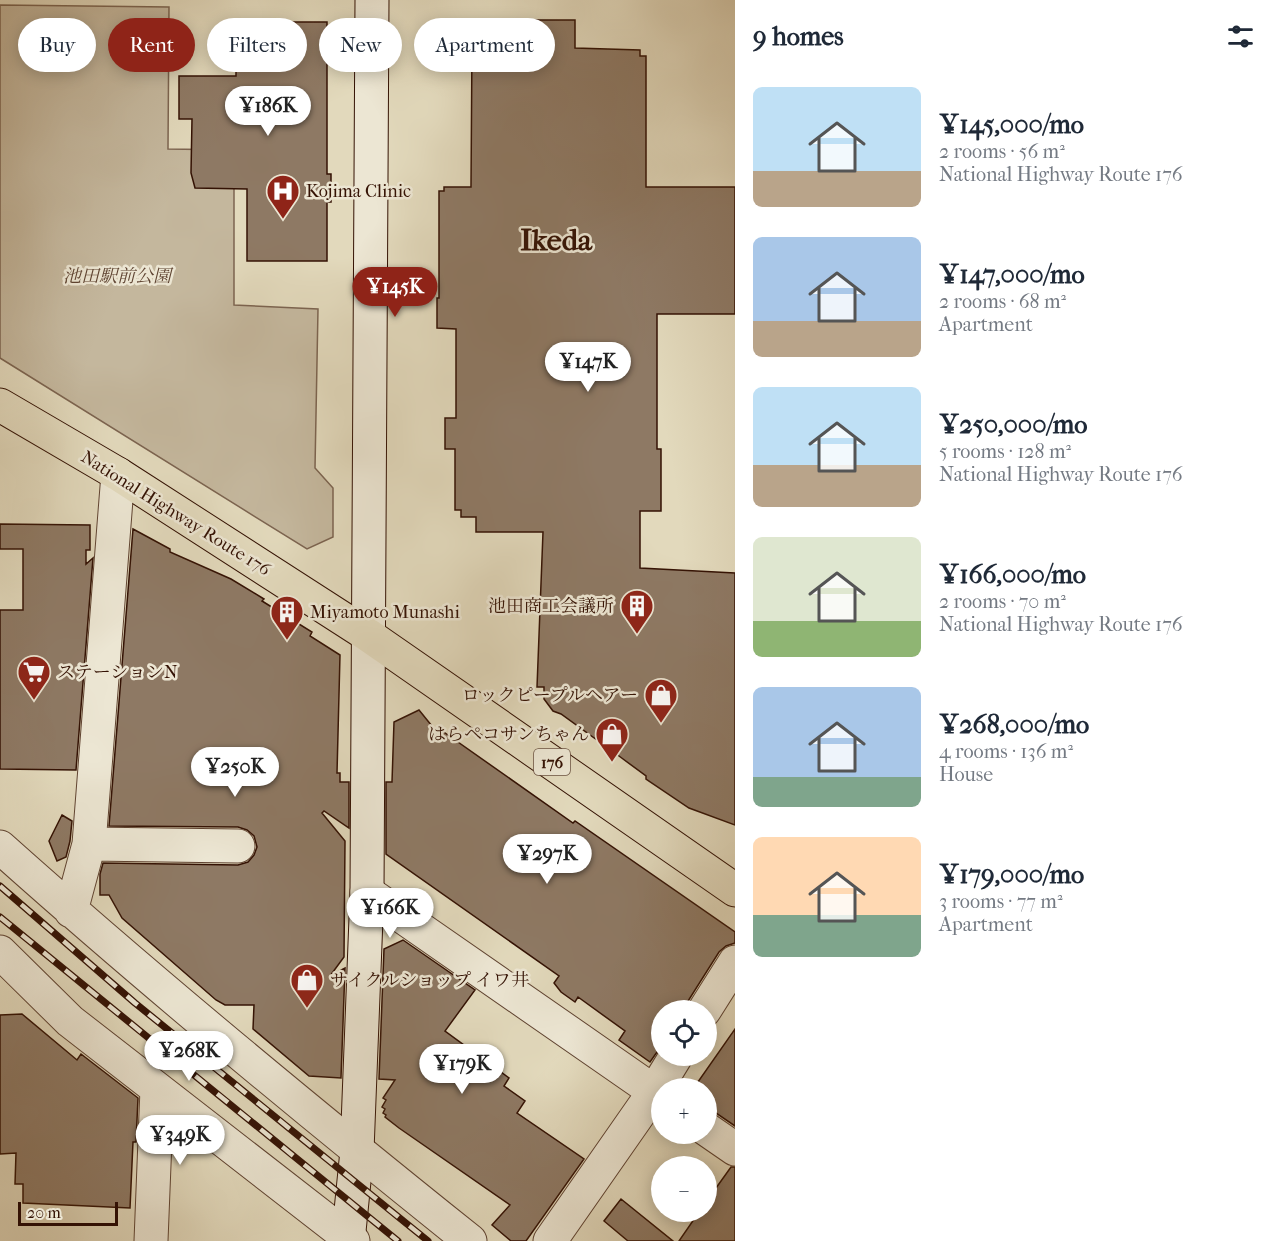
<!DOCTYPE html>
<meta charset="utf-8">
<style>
:root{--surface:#fff;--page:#f6f6f7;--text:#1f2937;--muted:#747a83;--accent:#8f2418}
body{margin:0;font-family:"IM FELL French Canon","Noto Serif JP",serif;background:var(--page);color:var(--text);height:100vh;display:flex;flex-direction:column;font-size:22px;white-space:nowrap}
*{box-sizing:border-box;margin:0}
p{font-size:20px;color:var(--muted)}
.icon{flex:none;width:33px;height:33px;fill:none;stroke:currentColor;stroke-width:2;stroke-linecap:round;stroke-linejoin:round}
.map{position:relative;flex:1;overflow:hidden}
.side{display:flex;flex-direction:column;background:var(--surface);width:540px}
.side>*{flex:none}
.guide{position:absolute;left:18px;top:18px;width:570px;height:54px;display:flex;gap:12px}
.buttons{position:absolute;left:651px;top:1000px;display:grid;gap:12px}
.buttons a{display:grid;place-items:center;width:66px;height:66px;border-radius:50%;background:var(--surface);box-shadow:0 3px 15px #0003;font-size:30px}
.scale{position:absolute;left:18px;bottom:15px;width:100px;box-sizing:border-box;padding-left:6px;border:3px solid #341204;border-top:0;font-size:16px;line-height:21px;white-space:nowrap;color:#341204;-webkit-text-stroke:4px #ece6d3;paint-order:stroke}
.price{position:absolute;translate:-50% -51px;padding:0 14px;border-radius:21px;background:#fff;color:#222;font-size:20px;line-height:39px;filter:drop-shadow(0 2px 3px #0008)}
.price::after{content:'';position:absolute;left:50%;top:36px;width:18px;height:14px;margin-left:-9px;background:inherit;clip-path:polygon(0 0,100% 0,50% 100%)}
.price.selected{background:var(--accent);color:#fff}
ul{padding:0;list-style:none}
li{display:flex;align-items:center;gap:18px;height:150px;padding:0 18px}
li span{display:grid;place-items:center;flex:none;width:168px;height:120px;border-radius:9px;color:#555}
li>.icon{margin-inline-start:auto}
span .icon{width:72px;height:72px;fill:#fffc;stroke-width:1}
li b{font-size:26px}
h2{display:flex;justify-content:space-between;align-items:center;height:72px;padding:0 18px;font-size:26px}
.chip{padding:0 21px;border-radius:27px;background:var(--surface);box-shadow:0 3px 15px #0003;font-size:21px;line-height:54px}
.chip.selected{background:var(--accent);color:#fff}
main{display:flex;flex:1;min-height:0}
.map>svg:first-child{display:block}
.green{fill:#c4b79d;stroke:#7c6450;stroke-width:1.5}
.building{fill:#8e7964;stroke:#341204;stroke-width:1.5}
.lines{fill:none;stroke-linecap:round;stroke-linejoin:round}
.street-casing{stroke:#604432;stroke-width:35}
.secondary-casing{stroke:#341204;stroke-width:35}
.highway-casing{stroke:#341204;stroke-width:35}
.street{stroke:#ece6d3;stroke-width:33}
.secondary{stroke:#ece6d3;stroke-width:33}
.highway{stroke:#e2d9bc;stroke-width:33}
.rail-casing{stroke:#341204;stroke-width:7}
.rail{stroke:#ece6d3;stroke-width:4.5;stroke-dasharray:14;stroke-linecap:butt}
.labels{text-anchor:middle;stroke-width:5;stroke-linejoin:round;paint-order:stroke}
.shield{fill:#ece6d3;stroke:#6b5242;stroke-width:1.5}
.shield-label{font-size:16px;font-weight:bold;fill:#341204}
.poi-label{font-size:18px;fill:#341204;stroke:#ece6d3;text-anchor:start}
.park-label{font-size:18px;font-style:italic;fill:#5f4432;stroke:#ece6d3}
.street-label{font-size:18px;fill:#341204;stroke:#ece6d3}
.town-label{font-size:30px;font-weight:bold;fill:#341204;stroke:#ece6d3}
</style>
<main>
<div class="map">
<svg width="735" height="1241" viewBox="0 0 735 1241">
<rect width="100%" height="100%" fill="#e2d9bc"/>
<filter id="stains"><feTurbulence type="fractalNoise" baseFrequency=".00333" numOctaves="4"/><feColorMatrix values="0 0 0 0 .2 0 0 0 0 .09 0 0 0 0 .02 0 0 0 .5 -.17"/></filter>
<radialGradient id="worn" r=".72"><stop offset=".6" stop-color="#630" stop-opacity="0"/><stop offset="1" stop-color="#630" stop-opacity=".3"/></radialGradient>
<!-- green -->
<path class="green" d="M 0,5 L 169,7 L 168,149 L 234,150 L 234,305 L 318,309 L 315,468 L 333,488 L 333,537 L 307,549 L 0,358 Z"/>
<!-- building -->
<path class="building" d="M 510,20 L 575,20 L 575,48 L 640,50 L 640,56 L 646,56 L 646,187 L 735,187 L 735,314 L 657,314 L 657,449 L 661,449 L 661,511 L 640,511 L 640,568 L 735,573 L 735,825 L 689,808 L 646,779 L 646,776 L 619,756 L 561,714 L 553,711 L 544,699 L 544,687 L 537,687 L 543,532 L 476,532 L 476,517 L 461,517 L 461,510 L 455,510 L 455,449 L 445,449 L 445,418 L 456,418 L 456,329 L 437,328 L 437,298 L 439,298 L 439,191 L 444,191 L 444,187 L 471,187 L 472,44 L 510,44 Z
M 236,22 L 327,22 L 327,174 L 331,174 L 331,202 L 327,202 L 327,261 L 247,261 L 247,189 L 195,188 L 191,173 L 192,119 L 179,119 L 179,76 L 236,76 Z
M 0,524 L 90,525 L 90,550 L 86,550 L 86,564 L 93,558 L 76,770 L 0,769 L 0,610 L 23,610 L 23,549 L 0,549 Z
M 133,529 L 170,549 L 170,552 L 231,579 L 264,599 L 262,601 L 312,632 L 310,636 L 340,655 L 337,773 L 340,773 L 340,782 L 349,782 L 349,828 L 324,811 L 322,813 L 345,841 L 344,957 L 330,976 L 345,968 L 341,1078 L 309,1076 L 253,1029 L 254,1005 L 225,1005 L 216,1000 L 122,918 L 109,895 L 100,895 L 100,874 L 103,863 L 238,865 L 248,862 L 254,855 L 257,847 L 254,836 L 247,830 L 238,827 L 109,826 Z
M 419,710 L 436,731 L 438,728 L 573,823 L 575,821 L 735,932 L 735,943 L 726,946 L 719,952 L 688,1001 L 685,1011 L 662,1011 L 662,1045 L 650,1062 L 619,1040 L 625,1031 L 578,997 L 575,1002 L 561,992 L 554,983 L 559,976 L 386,854 L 386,782 L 392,782 L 394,722 Z
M 62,815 L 72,821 L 70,841 L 66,857 L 57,861 L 49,841 Z
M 403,940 L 475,990 L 445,1031 L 509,1078 L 504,1086 L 525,1101 L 517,1113 L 584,1159 L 526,1241 L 511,1241 L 492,1225 L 510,1205 L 399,1128 L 385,1117 L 386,1115 L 383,1113 L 385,1109 L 382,1107 L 386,1100 L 383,1098 L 395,1080 L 379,1079 L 384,949 Z
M 22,1014 L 77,1060 L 81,1054 L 138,1098 L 136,1142 L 133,1142 L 130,1208 L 23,1203 L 23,1184 L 15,1184 L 16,1153 L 0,1154 L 0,1015 Z
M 735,1029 L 735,1126 L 706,1106 L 706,1089 L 693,1089 Z
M 731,1167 L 735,1167 L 735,1241 L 679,1241 L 699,1212 L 706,1212 L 706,1202 Z
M 621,1199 L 673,1241 L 628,1241 L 604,1221 Z"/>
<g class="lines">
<!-- street casing -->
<g class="street-casing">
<path id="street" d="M 89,844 L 238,846
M 0,847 C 152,983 310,1113 470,1241
M 367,892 L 662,1097
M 71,911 L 89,844 L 118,474
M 0,952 L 70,1021 L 353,1241
M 704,1011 L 735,962
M 706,1129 L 735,1149
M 151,1241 L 157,1089
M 550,1241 L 654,1092 L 676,1056"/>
</g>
<!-- secondary casing -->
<g class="secondary-casing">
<path id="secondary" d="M 348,1241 L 357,1151 L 367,892 L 372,0"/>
</g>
<!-- highway casing -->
<g class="highway-casing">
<path id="highway" d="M 0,405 L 118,474 L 368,635 L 735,890"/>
</g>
<!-- street -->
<use href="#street" class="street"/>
<!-- secondary -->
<use href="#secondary" class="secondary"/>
<!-- highway -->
<use href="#highway" class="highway"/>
<!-- rail casing -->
<g class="rail-casing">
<path id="rail" d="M 0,886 L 135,1003 L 428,1241
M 0,917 L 398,1241"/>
</g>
<!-- rail -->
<use href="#rail" class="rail"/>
</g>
<!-- icons -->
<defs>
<g id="hospital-pin" transform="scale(1.725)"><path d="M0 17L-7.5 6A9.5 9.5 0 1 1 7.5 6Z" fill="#8f2418" stroke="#ece6d3"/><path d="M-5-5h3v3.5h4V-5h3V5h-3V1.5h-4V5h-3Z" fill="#fff"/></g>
<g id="building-pin" transform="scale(1.725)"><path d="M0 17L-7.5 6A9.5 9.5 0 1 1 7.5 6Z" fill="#8f2418" stroke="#ece6d3"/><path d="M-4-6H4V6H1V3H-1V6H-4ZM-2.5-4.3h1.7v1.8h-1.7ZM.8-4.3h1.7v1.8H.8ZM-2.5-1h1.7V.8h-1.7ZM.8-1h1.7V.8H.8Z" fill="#fff"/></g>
<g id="supermarket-pin" transform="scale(1.725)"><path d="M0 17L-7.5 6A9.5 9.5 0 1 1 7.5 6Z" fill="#8f2418" stroke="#ece6d3"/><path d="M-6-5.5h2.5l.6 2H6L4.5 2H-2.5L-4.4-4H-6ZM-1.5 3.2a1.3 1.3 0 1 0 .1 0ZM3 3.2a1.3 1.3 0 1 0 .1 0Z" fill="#fff"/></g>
<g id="shop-pin" transform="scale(1.725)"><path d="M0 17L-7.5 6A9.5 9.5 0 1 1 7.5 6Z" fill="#8f2418" stroke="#ece6d3"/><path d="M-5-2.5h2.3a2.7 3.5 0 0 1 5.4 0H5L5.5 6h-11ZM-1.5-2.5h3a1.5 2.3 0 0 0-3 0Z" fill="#fff"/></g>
</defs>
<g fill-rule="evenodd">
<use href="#hospital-pin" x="283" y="191"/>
<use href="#building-pin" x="637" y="606"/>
<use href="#building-pin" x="287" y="612"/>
<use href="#supermarket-pin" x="34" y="672"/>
<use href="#shop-pin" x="661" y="695"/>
<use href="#shop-pin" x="612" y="734"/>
<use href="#shop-pin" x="307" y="980"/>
</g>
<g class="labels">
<!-- shield labels -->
<rect class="shield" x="534" y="749" width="36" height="26" rx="4.5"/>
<g class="shield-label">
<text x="552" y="768">176</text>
</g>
<!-- poi labels -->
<g class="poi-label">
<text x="306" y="197">Kojima Clinic</text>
<text x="614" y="612" text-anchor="end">池田商工会議所</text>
<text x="310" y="618">Miyamoto Munashi</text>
<text x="57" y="678">ステーションN</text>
<text x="638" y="701" text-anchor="end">ロックピープルヘアー</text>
<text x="589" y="740" text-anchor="end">はらペコサンちゃん</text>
<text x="330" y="986">サイクルショップ イワ井</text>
</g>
<!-- park labels -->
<g class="park-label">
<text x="117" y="282">池田駅前公園</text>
</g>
<!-- street labels -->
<g class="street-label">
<text transform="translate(176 513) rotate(32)" y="6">National Highway Route 176</text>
</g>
<!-- town labels -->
<g class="town-label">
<text x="556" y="250">Ikeda</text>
</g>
</g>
<rect width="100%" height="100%" filter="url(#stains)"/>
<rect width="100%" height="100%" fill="url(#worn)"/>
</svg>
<div class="buttons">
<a><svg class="icon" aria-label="locate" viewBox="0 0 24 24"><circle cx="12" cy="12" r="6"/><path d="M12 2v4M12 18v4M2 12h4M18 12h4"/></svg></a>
<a>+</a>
<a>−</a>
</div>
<div class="scale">20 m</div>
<b class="price" style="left:268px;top:137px">¥186K</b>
<b class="price selected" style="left:395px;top:318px">¥145K</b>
<b class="price" style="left:588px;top:393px">¥147K</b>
<b class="price" style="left:235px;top:798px">¥250K</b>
<b class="price" style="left:547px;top:885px">¥297K</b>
<b class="price" style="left:390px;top:939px">¥166K</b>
<b class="price" style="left:189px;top:1082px">¥268K</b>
<b class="price" style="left:462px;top:1095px">¥179K</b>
<b class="price" style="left:180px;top:1166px">¥349K</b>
<div class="guide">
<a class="chip">Buy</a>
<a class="chip selected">Rent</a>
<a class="chip">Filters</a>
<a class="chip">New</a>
<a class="chip">Apartment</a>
</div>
</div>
<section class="side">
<h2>9 homes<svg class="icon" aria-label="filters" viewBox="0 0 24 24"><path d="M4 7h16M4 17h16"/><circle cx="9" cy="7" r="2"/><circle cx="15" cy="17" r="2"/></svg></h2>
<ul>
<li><span style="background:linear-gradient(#bfe0f5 70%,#b9a48a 0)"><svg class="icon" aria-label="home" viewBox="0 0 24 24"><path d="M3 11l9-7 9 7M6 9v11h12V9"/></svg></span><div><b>¥145,000/mo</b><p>2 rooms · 56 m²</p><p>National Highway Route 176</p></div></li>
<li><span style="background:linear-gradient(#a9c7e8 70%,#b9a48a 0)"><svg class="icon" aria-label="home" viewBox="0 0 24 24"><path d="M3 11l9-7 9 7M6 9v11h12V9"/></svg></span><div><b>¥147,000/mo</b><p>2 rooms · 68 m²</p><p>Apartment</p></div></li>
<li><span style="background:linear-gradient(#bfe0f5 65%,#b9a48a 0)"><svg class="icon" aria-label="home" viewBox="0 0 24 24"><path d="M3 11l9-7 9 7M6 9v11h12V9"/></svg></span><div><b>¥250,000/mo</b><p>5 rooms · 128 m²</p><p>National Highway Route 176</p></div></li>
<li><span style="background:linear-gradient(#dfe7d0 70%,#8fb573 0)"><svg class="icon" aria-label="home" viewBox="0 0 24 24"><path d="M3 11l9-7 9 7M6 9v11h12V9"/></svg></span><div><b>¥166,000/mo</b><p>2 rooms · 70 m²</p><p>National Highway Route 176</p></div></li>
<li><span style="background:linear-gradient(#a9c7e8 75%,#7fa58c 0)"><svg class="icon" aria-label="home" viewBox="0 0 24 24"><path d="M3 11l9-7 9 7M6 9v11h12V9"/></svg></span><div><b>¥268,000/mo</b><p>4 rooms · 136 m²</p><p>House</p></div></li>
<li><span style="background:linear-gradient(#ffd9b3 65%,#7fa58c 0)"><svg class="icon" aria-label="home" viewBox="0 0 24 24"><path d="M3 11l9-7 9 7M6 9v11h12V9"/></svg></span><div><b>¥179,000/mo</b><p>3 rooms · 77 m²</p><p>Apartment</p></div></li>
</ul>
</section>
</main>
